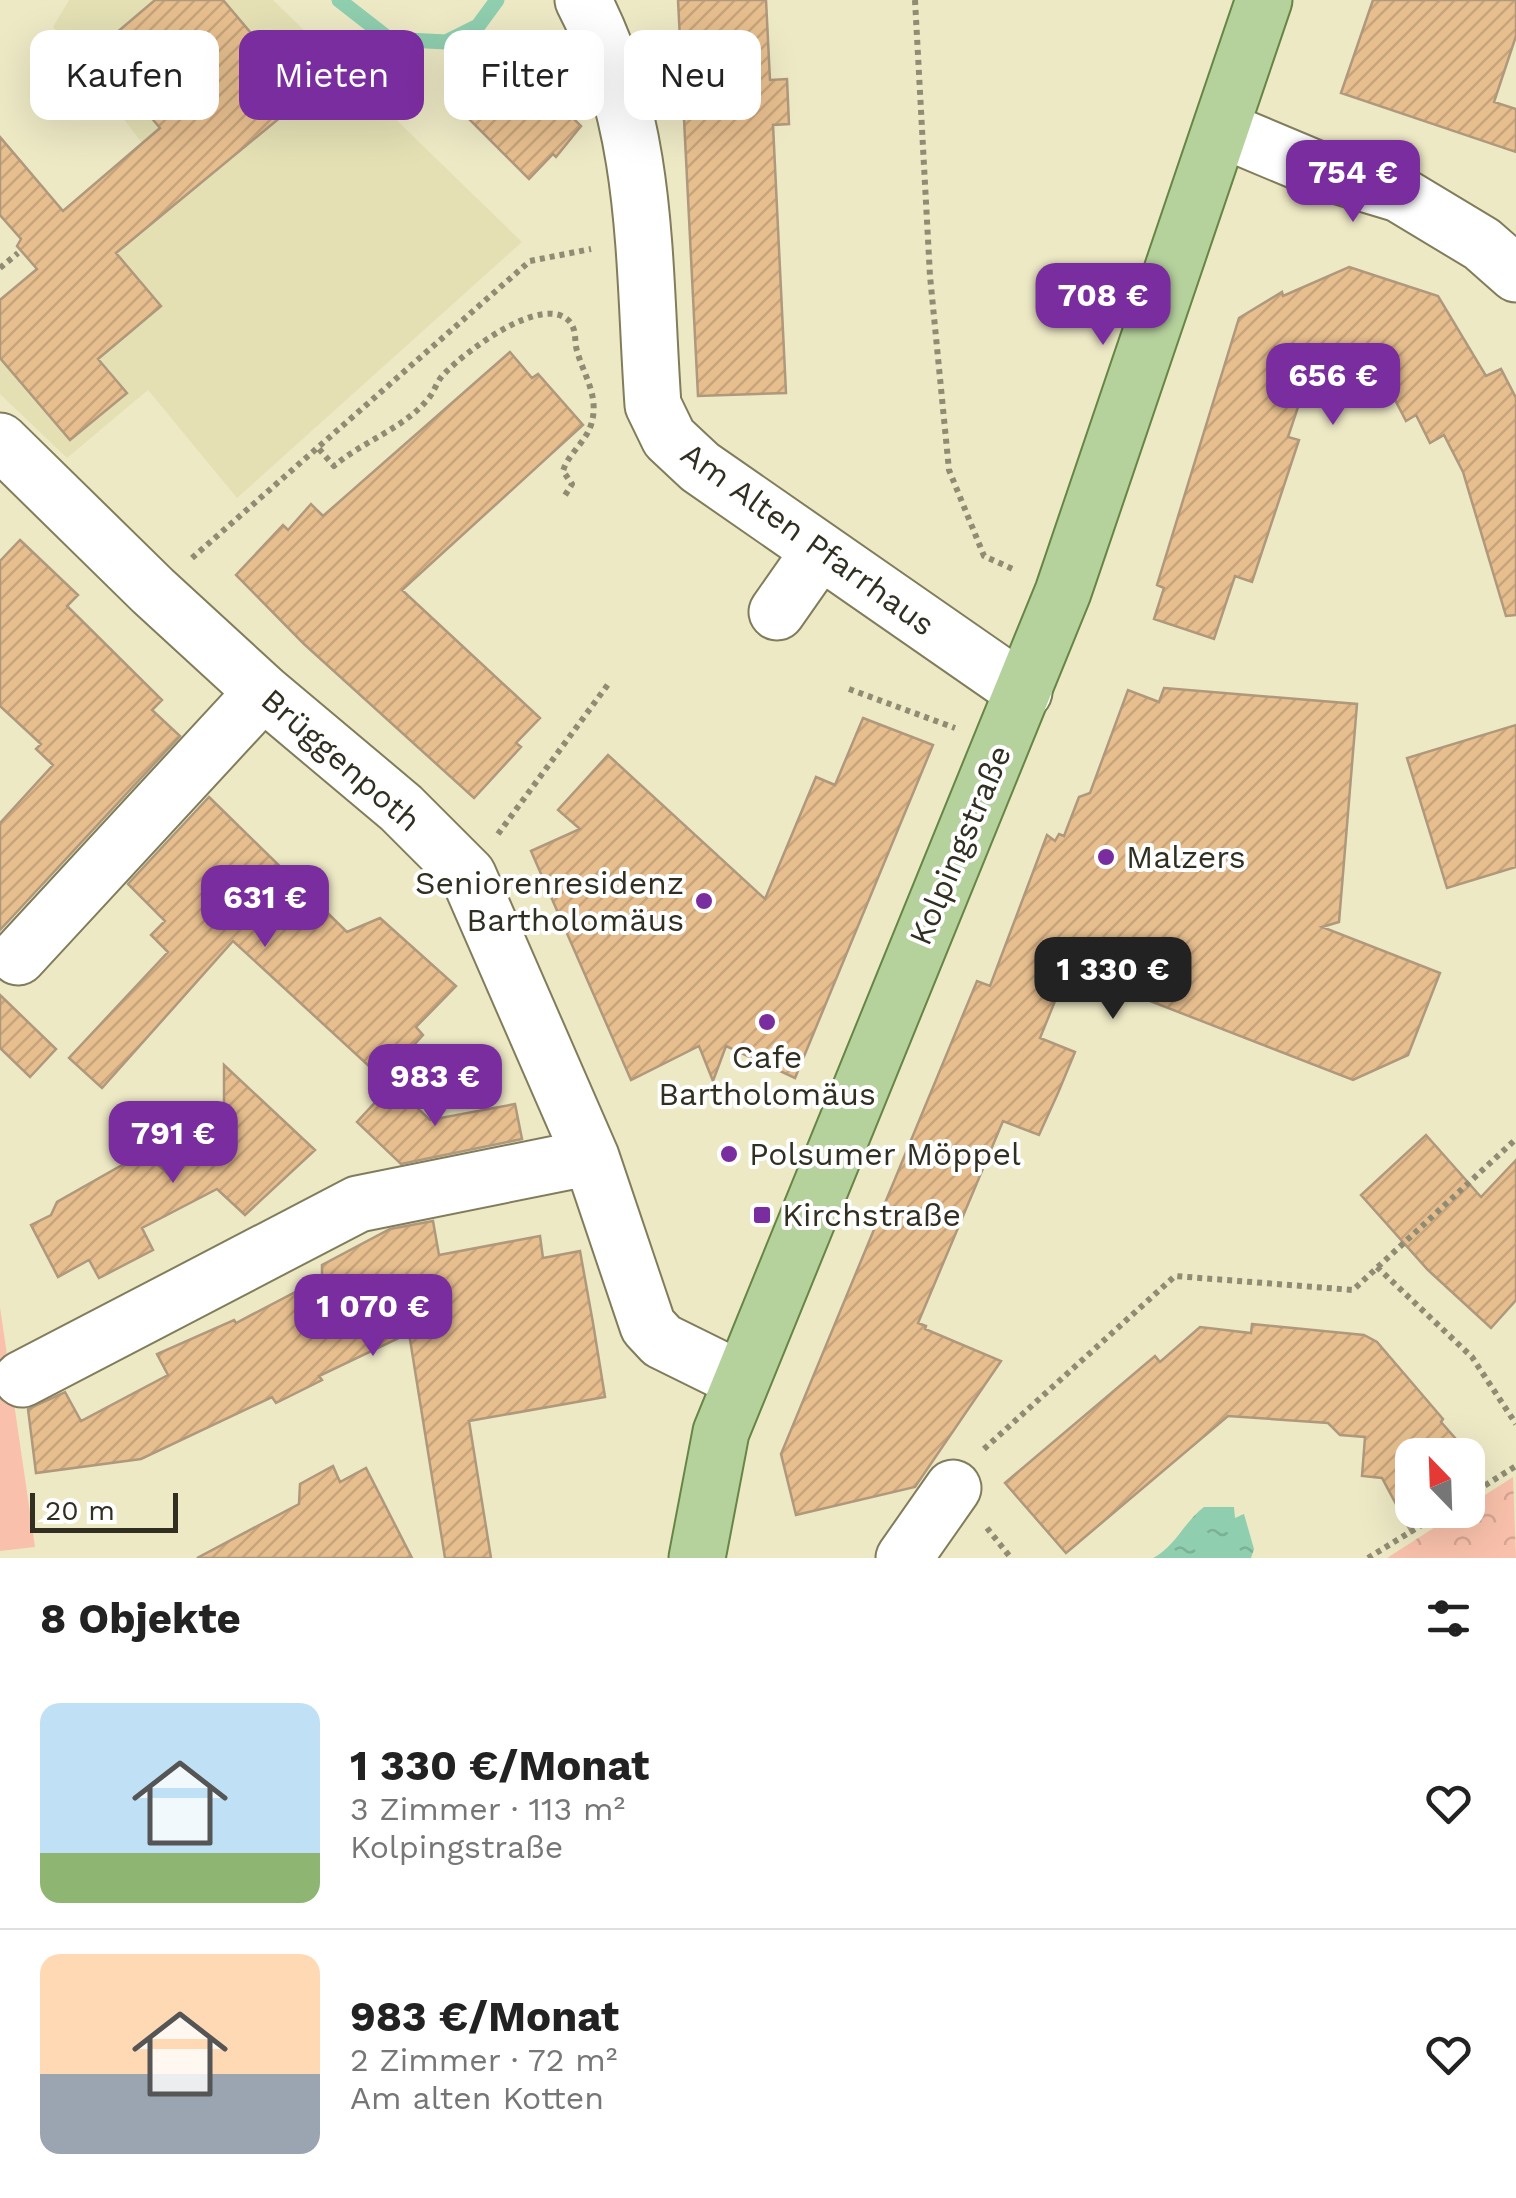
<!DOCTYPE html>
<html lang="de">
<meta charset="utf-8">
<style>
:root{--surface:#fff;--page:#f6f6f6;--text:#222;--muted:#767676;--line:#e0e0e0;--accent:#7a2d9e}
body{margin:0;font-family:"Work Sans",sans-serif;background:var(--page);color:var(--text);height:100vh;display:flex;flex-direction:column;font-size:38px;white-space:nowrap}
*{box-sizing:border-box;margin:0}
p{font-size:32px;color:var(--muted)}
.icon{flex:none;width:55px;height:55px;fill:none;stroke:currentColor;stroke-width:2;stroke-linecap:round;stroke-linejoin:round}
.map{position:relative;height:1558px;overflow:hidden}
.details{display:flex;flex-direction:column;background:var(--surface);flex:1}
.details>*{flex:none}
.banner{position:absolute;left:30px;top:30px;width:1000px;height:90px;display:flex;gap:20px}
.needle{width:65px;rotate:337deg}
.tools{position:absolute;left:1395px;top:1438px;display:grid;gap:20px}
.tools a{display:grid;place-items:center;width:90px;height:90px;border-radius:20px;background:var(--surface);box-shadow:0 10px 40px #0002;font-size:50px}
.scale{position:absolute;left:30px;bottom:25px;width:148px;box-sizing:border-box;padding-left:10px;border:5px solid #312f21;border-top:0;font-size:28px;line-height:35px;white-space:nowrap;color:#312f21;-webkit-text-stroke:8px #fff;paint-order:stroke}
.price{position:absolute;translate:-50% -85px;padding:0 22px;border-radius:20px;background:var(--accent);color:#fff;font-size:32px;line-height:65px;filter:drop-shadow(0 2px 5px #0008)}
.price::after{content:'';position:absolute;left:50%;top:60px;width:30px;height:22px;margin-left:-15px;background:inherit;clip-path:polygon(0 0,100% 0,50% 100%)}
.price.current{background:#222;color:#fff}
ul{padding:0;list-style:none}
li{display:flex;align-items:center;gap:30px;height:250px;padding:0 40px}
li+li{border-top:2px solid var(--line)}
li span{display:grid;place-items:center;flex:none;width:280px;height:200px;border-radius:20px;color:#555}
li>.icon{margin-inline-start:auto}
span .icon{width:120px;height:120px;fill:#fffc;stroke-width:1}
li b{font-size:42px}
h2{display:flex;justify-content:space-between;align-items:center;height:120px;padding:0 40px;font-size:42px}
.chip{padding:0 35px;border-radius:20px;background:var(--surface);box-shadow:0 10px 40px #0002;font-size:35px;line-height:90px}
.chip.current{background:var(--accent);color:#fff}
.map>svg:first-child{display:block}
.built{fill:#e4e0b4}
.green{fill:#f9c1ab}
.park{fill:url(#park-crowns)}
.water{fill:url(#water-ripples)}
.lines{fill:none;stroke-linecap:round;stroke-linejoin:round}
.stream{stroke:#8fceae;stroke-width:15}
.building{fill:url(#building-hatch);stroke:#af987c;stroke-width:2.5}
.minor-casing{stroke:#817d5c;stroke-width:59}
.major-casing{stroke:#668546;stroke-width:59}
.path{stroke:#8f8c73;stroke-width:6;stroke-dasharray:5 5;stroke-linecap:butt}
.minor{stroke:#fff;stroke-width:55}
.major{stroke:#b5d19c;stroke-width:55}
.poi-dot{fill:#7a2d9e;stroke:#fff;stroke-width:4}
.labels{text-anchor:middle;stroke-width:8;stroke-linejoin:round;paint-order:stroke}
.street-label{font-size:32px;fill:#312f21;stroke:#fff}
.poi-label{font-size:32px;fill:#312f21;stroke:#fff;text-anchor:start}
</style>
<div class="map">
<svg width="1516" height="1558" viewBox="0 0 1516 1558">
<defs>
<pattern id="park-crowns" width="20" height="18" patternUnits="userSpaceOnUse" patternTransform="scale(2.5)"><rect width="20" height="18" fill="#f9c1ab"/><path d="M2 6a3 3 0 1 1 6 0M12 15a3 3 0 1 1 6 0" fill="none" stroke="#d6a693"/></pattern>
<pattern id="water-ripples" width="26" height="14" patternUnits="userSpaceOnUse" patternTransform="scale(2.5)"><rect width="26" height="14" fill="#8fceae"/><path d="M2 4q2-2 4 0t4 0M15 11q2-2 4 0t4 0" fill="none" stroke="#7cb195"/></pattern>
<pattern id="building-hatch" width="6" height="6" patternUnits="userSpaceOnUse" patternTransform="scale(2.5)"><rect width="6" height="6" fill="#e7bf8f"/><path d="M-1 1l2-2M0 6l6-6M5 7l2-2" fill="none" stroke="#c7a47b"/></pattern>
</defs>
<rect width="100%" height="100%" fill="#ede9c5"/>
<!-- built -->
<path class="built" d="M 69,0 L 273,0 L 522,242 L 237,498 L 148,390 L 67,458 L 0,394 L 0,300 L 36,269 L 17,246 L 23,242 L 0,215 L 0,146 L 40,230 L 142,143 L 53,27 Z"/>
<!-- green -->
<path class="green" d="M 0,1307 L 35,1547 L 0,1551 Z"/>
<!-- park -->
<path class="park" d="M 1513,1477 L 1516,1558 L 1387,1558 Z"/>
<!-- water -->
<path class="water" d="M 1204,1507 L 1234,1507 L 1235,1518 L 1244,1514 L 1254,1549 L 1251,1558 L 1153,1558 C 1175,1547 1184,1522 1204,1507 Z"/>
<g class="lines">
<!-- stream -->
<path class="stream" d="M 339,0 L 389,39 L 446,42 L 478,26 L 497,0"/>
</g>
<!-- building -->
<path class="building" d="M 155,0 L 223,0 L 305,97 L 116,253 L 161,306 L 98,359 L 127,393 L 70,440 L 0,358 L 0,300 L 37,269 L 17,246 L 21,239 L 0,215 L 0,137 L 63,211 L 160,128 L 95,51 Z
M 678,0 L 766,0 L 770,80 L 787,79 L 789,124 L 773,125 L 786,393 L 698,396 Z
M 1373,0 L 1516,0 L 1516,36 L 1494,102 L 1516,109 L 1516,152 L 1341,93 Z
M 521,66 L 581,126 L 556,157 L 553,154 L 529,179 L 468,118 Z
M 1349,267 L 1438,296 L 1486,376 L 1501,369 L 1516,398 L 1516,615 L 1506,616 L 1463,472 L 1444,435 L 1430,443 L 1416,415 L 1406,421 L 1392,394 L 1311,368 L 1288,437 L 1299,440 L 1252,582 L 1235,576 L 1214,639 L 1154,619 L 1164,588 L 1157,585 L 1239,318 L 1282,292 L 1283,296 Z
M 510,352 L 532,378 L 538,374 L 583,425 L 402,590 L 540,718 L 516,743 L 521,747 L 474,798 L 304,644 L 236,575 L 283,525 L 288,530 L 311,504 L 323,516 Z
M 20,540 L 78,595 L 67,606 L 162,700 L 152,710 L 180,736 L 0,930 L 0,823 L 53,765 L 36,749 L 41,744 L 0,706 L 0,561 Z
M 1164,688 L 1357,704 L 1339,922 L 1322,927 L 1440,973 L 1408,1055 L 1353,1080 L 1068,969 L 1040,1038 L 1075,1052 L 1058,1093 L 1039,1135 L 1003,1121 L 918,1323 L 926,1326 L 925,1329 L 1001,1361 L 915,1487 L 796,1515 L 781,1454 L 977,981 L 990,986 L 1047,835 L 1055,841 L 1059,834 L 1064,836 L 1079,797 L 1090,793 L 1128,690 L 1159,702 Z
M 863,718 L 933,745 L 795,1078 L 726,1046 L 713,1081 L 699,1046 L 631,1080 L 531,851 L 580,829 L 558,810 L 608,755 L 765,899 L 816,777 L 835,785 Z
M 1516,725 L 1516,867 L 1447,888 L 1407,758 Z
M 209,797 L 347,932 L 380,918 L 456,986 L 416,1027 L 423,1035 L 383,1079 L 233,941 L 102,1088 L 69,1058 L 168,952 L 151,935 L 165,921 L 128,884 Z
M 0,995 L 56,1049 L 30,1077 L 0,1048 Z
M 224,1065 L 315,1150 L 245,1215 L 217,1189 L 142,1228 L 153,1250 L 99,1278 L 89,1260 L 58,1277 L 31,1225 L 51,1215 L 57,1202 L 145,1152 L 171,1177 L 224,1119 Z
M 392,1084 L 430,1120 L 515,1104 L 522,1139 L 401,1164 L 357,1122 Z
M 1426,1135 L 1481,1197 L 1516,1160 L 1516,1300 L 1491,1328 L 1428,1270 L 1361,1195 Z
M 433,1221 L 439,1255 L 540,1236 L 543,1258 L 580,1251 L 593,1323 L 605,1397 L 469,1421 L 491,1558 L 445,1558 L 409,1333 L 319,1376 L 322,1380 L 276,1403 L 272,1397 L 141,1459 L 36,1473 L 28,1409 L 65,1392 L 81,1421 L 168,1375 L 157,1354 L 234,1320 L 236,1323 L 322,1278 L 322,1265 L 390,1229 Z
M 1252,1324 L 1364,1335 L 1377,1342 L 1443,1419 L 1441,1422 L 1470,1455 L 1412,1455 L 1412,1534 L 1382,1478 L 1362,1476 L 1365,1437 L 1340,1435 L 1328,1423 L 1228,1416 L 1066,1553 L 1005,1483 L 1155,1356 L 1160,1362 L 1200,1327 L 1251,1333 Z
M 333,1466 L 340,1482 L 366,1468 L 412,1558 L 197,1558 L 299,1504 L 300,1484 Z"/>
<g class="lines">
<!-- minor casing -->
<g class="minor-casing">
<path id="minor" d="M 583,0 C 650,128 643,264 653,405 L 669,438 L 700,467 L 1024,692
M 1221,129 L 1319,170 L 1399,194 L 1482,244 L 1516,274
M 0,441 L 153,591 L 263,692 L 401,808 L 468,875 L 591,1157 L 648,1326 L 662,1341 L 741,1380
M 777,612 L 819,552
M 18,957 L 263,692
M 22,1379 L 358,1204 L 591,1157
M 904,1558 L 953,1488"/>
</g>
<!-- major casing -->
<g class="major-casing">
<path id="major" d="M 697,1558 L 721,1432 L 1063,592 L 1264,0"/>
</g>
<!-- path -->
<path class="path" d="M 915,0 L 930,276 L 949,470 L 984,556 L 1015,570
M 0,268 L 18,253
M 319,449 L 334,466 C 363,441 403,429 428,399 C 435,391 437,380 445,373 C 466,351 544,292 570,322 C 577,331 574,341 577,351 C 584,376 600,397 591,425 C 585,443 568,454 563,471 L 572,484 L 564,497
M 192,558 L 530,261 L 591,249
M 849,689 L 955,728
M 498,834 L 609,683
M 1377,1267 L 1472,1357 L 1516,1424
M 984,1449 L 1175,1276 L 1353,1290 L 1516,1139
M 1468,1496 L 1516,1466
M 987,1528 L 1011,1558
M 1368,1558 L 1446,1510"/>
<!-- minor -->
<use href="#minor" class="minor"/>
<!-- major -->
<use href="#major" class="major"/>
</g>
<!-- markers -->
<g class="poi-dot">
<circle cx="1106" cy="857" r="10"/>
<circle cx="704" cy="901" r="10"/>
<circle cx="767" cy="1022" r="10"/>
<circle cx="729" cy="1154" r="10"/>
<rect x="752" y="1205" width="20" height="20" rx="5"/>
</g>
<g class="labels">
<!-- street labels -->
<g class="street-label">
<text transform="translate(808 539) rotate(36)" y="11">Am Alten Pfarrhaus</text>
<text transform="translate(341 760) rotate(41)" y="11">Brüggenpoth</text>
<text transform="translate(960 845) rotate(-67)" y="11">Kolpingstraße</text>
</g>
<!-- poi labels -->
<g class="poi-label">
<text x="1126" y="868">Malzers</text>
<text x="684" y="894" text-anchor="end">Seniorenresidenz<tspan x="684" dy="37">Bartholomäus</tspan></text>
<text x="767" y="1068" text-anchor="middle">Cafe<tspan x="767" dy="37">Bartholomäus</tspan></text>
<text x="749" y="1165">Polsumer Möppel</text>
<text x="782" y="1226">Kirchstraße</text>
</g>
</g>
</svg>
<div class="tools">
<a><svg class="needle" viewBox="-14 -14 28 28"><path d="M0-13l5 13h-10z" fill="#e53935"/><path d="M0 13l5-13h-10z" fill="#767676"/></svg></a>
</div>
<div class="scale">20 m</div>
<b class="price" style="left:1353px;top:225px">754 €</b>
<b class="price" style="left:1103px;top:348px">708 €</b>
<b class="price" style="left:1333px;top:428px">656 €</b>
<b class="price" style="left:265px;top:950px">631 €</b>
<b class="price current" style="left:1113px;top:1022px">1 330 €</b>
<b class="price" style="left:435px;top:1129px">983 €</b>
<b class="price" style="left:173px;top:1186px">791 €</b>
<b class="price" style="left:373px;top:1359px">1 070 €</b>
<div class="banner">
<a class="chip">Kaufen</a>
<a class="chip current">Mieten</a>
<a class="chip">Filter</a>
<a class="chip">Neu</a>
</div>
</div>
<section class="details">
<h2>8 Objekte<svg class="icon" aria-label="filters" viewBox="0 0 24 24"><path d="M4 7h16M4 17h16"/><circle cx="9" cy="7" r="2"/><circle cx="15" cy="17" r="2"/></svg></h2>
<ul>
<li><span style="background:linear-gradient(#bfe0f5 75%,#8fb573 0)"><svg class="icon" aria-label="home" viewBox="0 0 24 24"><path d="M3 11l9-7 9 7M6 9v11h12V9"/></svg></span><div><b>1 330 €/Monat</b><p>3 Zimmer · 113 m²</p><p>Kolpingstraße</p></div><svg class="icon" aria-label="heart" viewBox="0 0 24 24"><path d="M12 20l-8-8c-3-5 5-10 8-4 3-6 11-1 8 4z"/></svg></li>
<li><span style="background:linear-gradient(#ffd9b3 60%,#9aa5b1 0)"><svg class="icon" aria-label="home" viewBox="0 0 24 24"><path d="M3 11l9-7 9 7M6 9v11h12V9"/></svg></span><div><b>983 €/Monat</b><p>2 Zimmer · 72 m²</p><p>Am alten Kotten</p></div><svg class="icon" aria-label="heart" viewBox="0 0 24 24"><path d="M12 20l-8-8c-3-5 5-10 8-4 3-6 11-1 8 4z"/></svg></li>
</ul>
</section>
